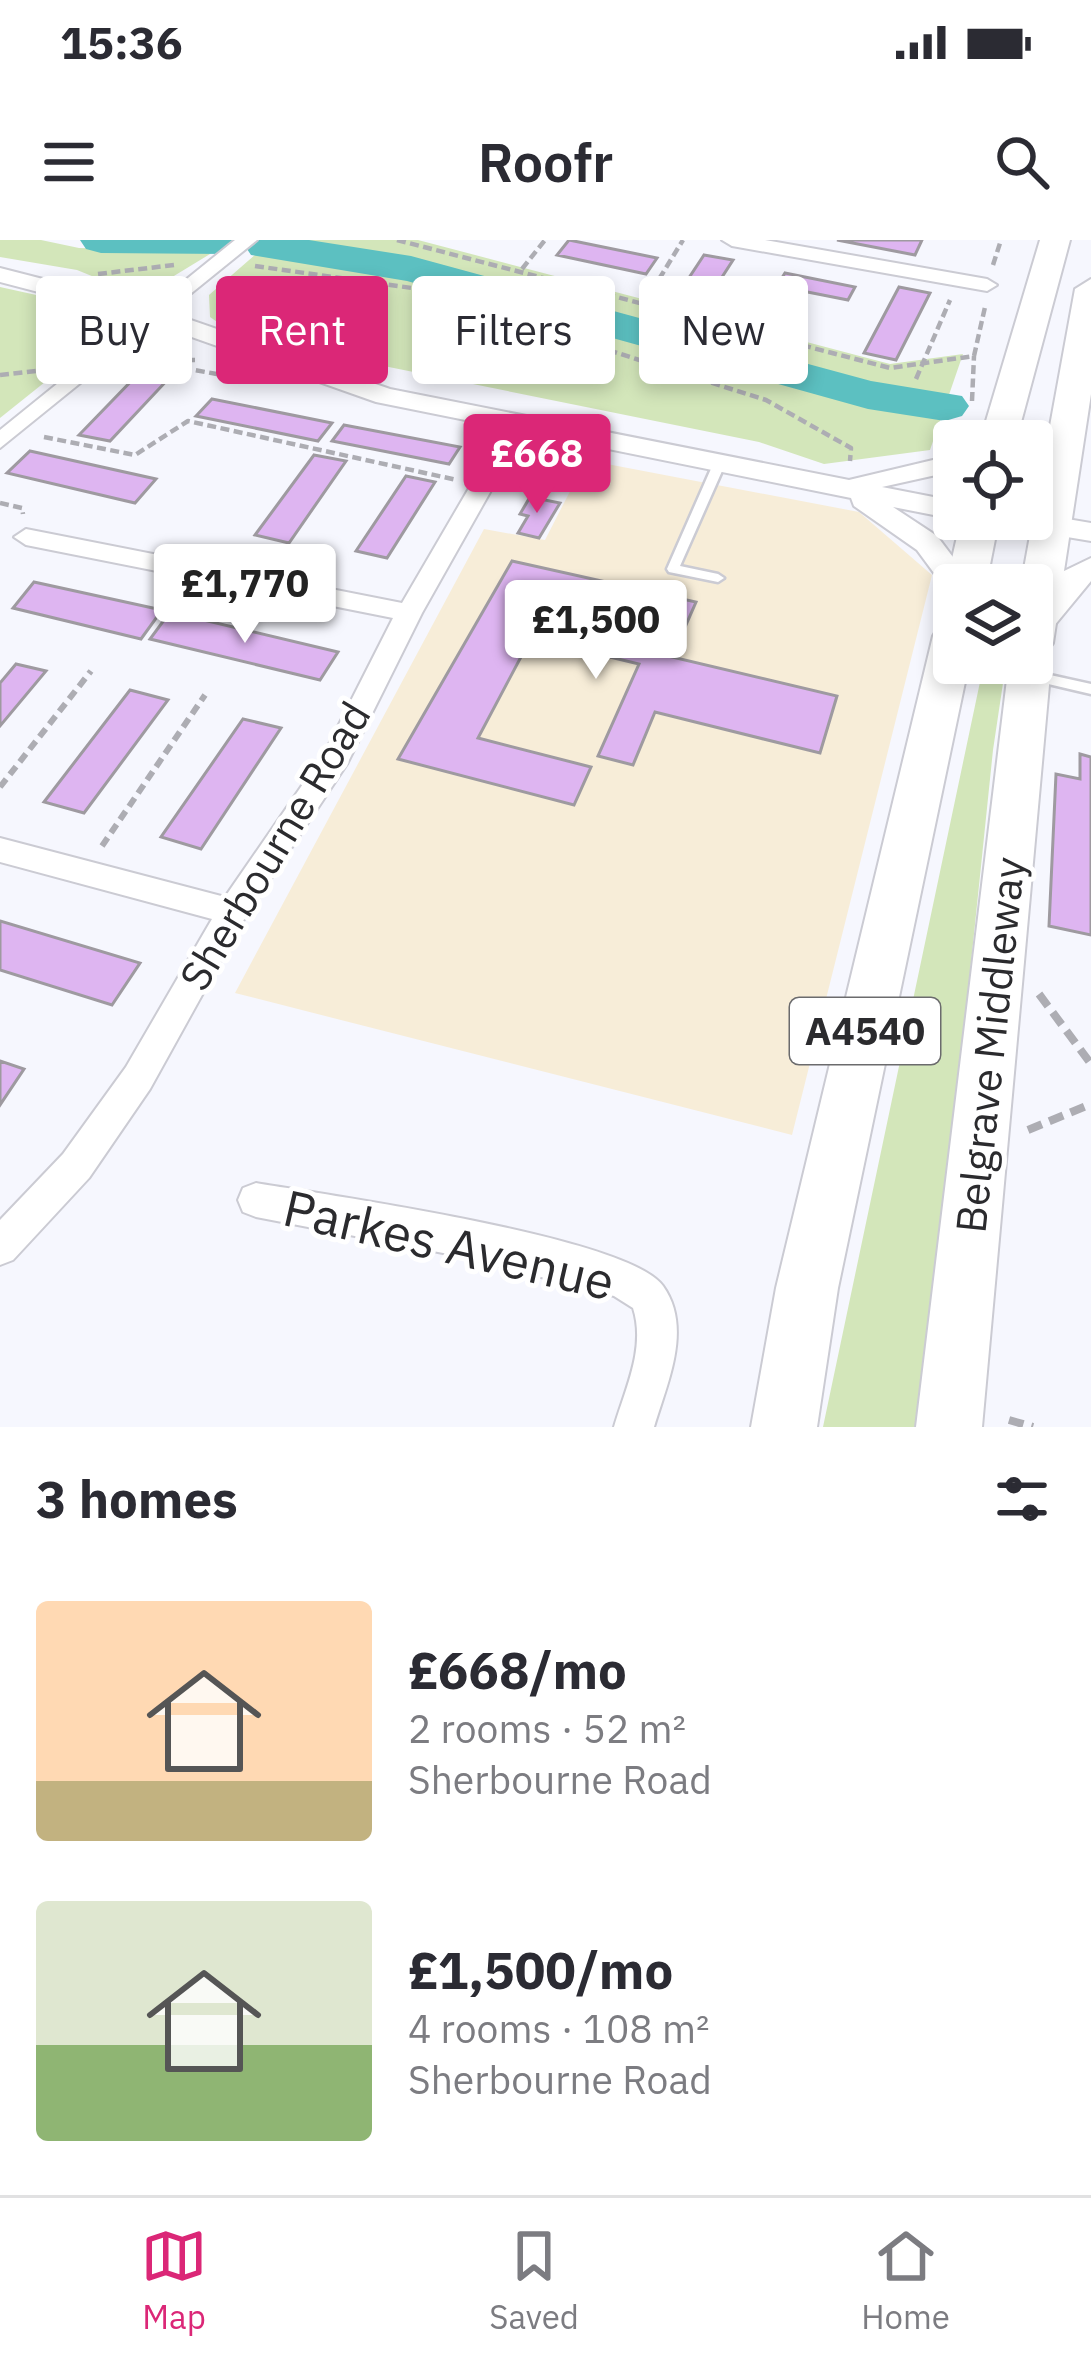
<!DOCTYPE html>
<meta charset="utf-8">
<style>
:root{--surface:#fff;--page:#f7f7f7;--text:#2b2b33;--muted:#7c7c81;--line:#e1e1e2;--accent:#db2777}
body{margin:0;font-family:"IBM Plex Sans",sans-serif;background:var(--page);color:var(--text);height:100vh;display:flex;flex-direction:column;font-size:45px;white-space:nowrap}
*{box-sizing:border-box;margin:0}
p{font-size:39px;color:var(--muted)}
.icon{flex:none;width:66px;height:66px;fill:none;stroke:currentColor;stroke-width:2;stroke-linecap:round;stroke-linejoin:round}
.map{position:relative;height:1187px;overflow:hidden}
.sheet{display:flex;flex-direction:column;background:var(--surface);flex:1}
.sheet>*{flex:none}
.hud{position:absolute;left:36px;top:36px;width:1020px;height:108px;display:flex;gap:24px}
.fabs{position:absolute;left:933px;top:180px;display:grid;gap:24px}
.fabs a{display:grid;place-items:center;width:120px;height:120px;border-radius:12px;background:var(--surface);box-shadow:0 6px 18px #0003;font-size:60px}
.price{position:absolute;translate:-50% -102px;padding:0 27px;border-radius:12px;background:#fff;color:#222;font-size:39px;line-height:78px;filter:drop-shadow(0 3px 6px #0008)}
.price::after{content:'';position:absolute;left:50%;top:72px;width:36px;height:27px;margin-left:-18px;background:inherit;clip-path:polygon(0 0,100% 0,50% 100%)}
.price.selected{background:var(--accent);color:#fff}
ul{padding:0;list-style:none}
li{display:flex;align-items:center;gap:36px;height:300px;padding:0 36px}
li span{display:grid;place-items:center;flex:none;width:336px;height:240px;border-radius:12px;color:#555}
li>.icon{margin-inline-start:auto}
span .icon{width:144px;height:144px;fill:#fffc;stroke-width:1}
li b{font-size:51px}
h2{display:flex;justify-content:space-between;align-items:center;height:144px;padding:0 36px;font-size:51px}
.tag{padding:0 42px;border-radius:12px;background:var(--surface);box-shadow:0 6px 18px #0003;font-size:42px;line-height:108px}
.tag.selected{background:var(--accent);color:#fff}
.status{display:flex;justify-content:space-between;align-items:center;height:84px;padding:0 60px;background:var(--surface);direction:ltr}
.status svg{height:33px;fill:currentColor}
header{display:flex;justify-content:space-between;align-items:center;height:156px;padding:0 36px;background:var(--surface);font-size:54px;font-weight:600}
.tab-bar{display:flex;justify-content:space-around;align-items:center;height:168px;border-top:3px solid var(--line);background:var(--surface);font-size:33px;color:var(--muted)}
.tab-bar a{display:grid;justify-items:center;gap:6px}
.tab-bar .selected{color:var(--accent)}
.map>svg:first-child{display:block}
.education{fill:#f7edd8}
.green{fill:#d3e6ba}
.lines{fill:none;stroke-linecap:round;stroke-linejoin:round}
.river{fill:#5cc0c1;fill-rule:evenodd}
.building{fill:#deb5f1;stroke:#9e9aa0;stroke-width:3}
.service-casing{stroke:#cbcbd3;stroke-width:5}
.minor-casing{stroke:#cbcbd3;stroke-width:4}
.tertiary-casing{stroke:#cbcbd3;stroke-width:4}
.trunk-casing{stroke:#cbcbd3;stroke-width:4}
.path-far2{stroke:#adadb3;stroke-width:4.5;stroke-dasharray:9 4.5;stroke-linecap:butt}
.path-far1{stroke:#adadb3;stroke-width:6;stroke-dasharray:10 6;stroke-linecap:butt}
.path{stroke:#adadb3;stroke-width:8;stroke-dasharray:15 8;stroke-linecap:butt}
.service{fill:#fff;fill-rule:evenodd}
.minor{fill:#fff;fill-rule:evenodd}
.tertiary{fill:#fff;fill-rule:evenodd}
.trunk{fill:#fff;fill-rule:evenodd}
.labels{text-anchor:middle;stroke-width:10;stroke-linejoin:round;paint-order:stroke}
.shield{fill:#fff;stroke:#6b6b6d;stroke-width:3}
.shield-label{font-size:39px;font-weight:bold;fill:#2b2b2e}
.street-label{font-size:42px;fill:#2b2b2e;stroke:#fff}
.near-street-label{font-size:51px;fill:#2b2b2e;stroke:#fff}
</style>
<div class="status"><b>15:36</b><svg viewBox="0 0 49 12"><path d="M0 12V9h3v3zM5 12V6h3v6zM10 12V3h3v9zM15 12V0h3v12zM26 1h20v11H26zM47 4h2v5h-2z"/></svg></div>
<header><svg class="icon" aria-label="menu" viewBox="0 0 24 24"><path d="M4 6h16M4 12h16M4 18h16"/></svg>Roofr<svg class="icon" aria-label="search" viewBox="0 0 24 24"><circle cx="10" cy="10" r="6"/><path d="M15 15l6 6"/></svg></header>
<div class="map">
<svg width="1091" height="1187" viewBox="0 0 1091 1187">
<rect width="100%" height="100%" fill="#f6f7fe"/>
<!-- education -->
<path class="education" d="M 586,220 L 859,272 L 932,335 L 792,895 L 235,753 L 484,289 L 545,300 Z"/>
<!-- green -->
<path class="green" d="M 0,0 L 41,0 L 79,8 L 215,11 L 141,56 L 77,30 L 0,17 Z
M 272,0 L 418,0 L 890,124 L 963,114 L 930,210 L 824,224 L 759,202 L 280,105 L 226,88 L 210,77 L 209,55 Z
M 0,47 L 118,73 L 115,86 L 0,178 Z
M 984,423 L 1006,423 L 993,510 L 923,1187 L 823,1187 Z"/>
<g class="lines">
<!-- river -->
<path class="river" d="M 80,0 L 246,0 L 247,1 L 241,10 L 226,14 L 101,13 L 86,9 Z
M 249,0 L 309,0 L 411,16 L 871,141 L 962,156 L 969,166 L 962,176 L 945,181 L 868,169 L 407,41 L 251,15 L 245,6 Z"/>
</g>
<!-- building -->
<path class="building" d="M 569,0 L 657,18 L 646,34 L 557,15 Z
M 837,0 L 922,0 L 915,15 Z
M 704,15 L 733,20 L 702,68 L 673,62 Z
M 785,33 L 855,47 L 848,60 L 777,46 Z
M 899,47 L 930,53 L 896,120 L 864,113 Z
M 143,129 L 172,135 L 110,201 L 79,195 Z
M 212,159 L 332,183 L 318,201 L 196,176 Z
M 344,185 L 460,207 L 449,224 L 332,201 Z
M 30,211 L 156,239 L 135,263 L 7,233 Z
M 314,215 L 346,221 L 289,303 L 255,295 Z
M 406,236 L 435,242 L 387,318 L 356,311 Z
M 530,257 L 560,263 L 539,298 L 518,293 L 528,276 L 520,274 Z
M 512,321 L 696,362 L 672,417 L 837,456 L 820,513 L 655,472 L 633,525 L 598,516 L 639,424 L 531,398 L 478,498 L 591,527 L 574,565 L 398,519 Z
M 34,342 L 162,370 L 141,399 L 13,368 Z
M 170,372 L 338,412 L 320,440 L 150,399 Z
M 16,424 L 46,431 L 0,486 L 0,443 Z
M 130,450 L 168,460 L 84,573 L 44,562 Z
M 243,479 L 281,488 L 201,609 L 161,597 Z
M 1080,514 L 1091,517 L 1091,695 L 1049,686 L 1056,534 L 1080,539 Z
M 0,681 L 140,723 L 112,765 L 0,730 Z
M 0,821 L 24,829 L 0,865 Z"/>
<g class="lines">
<!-- service casing -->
<g class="service-casing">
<path id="service" d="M 720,219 L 726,222 L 680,326 L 718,334 L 724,338 L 718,342 L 669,332 L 667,329 L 714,222 Z
M 1032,431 L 1091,444 L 1091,454 L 1027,439 L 1025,436 L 1027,433 Z"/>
</g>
<!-- minor casing -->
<g class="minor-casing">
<path id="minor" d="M 235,0 L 257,0 L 0,208 L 0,190 Z
M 722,0 L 765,0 L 987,39 L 997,45 L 987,51 L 732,6 Z
M 518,176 L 529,183 L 422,373 L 347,524 L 243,681 L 150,849 L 89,938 L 13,1020 L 0,1025 L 0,980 L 63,914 L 126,827 L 212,679 L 0,622 L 0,598 L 225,657 L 325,512 L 393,378 L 26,305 L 14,297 L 26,289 L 402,363 L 507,183 Z
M 256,943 C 326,955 629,997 663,1046 C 693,1088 667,1143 654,1187 L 614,1187 C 625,1149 646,1108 633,1068 L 614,1056 L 464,1017 L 256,977 L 243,972 L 238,960 L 243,948 Z"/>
</g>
<!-- tertiary casing -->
<g class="tertiary-casing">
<path id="tertiary" d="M 0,28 L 156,68 L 390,149 L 849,240 L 954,215 L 954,231 L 882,247 L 954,261 L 954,279 L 893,267 L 937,296 L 974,345 L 954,345 L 954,354 L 948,352 L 917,310 L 854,266 L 851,258 L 376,162 L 138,78 L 0,42 Z
M 1032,273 L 1091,283 L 1091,301 L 1013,288 L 998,279 L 1032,279 Z
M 1091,318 L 1091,341 L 1044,398 L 1032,401 L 1032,371 L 1062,332 Z"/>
</g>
<!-- trunk casing -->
<g class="trunk-casing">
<path id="trunk" d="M 1040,0 L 1070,0 L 1016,201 L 980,201 Z
M 1091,39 L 1091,154 L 1053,403 L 1046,413 L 1051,423 L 982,1187 L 916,1187 L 1009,423 L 1032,423 L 1032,345 L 1021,345 L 1075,49 Z
M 961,279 L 999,279 L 986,345 L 954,345 L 954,355 L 946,345 Z
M 954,382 L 954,423 L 969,423 L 838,1048 L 817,1187 L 751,1187 L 776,1048 L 933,396 L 939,386 Z"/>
</g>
<!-- path-far2 -->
<path class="path-far2" d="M 397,0 L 890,128 L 974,116 L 985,67
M 993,25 L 1001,0
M 255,26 L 412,48 L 766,160 L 851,208 L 850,221
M 522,29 L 545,0
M 98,34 L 174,25
M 233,41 L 263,84
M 645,62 L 683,0
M 136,119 L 195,120
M 156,123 L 255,141
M 0,135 L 46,130
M 916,139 L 950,60
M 972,161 L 974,116
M 44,197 L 135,215 L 188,181 L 457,240
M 0,263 L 22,268 L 23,274"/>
<!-- path-far1 -->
<path class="path-far1" d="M 0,547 L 91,431
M 102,606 L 205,455"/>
<!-- path -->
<path class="path" d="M 1039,754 L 1091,824
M 1028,890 L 1091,864
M 1009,1180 L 1033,1187"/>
<!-- service -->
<use href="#service" class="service"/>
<!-- minor -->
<use href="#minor" class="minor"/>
<!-- tertiary -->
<use href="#tertiary" class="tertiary"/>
<!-- trunk -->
<use href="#trunk" class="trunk"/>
</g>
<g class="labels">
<!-- shield labels -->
<rect class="shield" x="790" y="758" width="150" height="66" rx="9"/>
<g class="shield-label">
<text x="865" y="805">A4540</text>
</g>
<!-- street labels -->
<g class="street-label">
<text transform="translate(275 606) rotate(-59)" y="15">Sherbourne Road</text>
<text transform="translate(990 805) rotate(-84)" y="15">Belgrave Middleway</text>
</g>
<!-- near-street labels -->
<g class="near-street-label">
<text transform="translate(449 1005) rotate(13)" y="18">Parkes Avenue</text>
</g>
</g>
</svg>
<div class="fabs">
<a><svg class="icon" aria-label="locate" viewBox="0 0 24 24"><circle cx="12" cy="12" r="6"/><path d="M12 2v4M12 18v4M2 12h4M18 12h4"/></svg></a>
<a><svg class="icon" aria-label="layers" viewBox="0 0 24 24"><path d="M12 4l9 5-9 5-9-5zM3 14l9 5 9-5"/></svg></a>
</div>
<b class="price selected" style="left:537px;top:276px">£668</b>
<b class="price" style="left:245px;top:406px">£1,770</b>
<b class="price" style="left:596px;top:442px">£1,500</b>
<div class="hud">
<a class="tag">Buy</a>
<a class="tag selected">Rent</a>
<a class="tag">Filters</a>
<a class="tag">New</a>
</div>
</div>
<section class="sheet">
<h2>3 homes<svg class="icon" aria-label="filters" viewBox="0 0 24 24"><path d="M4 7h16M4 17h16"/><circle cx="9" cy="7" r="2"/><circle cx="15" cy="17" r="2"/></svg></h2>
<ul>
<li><span style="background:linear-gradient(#ffd9b3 75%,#c2b280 0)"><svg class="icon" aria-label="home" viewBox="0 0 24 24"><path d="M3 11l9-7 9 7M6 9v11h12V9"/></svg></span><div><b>£668/mo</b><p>2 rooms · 52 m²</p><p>Sherbourne Road</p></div></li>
<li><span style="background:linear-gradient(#dfe7d0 60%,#8fb573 0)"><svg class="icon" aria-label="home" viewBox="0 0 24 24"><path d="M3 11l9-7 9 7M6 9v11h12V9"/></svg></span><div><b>£1,500/mo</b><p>4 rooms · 108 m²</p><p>Sherbourne Road</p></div></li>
</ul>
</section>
<nav class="tab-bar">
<a class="selected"><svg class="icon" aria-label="map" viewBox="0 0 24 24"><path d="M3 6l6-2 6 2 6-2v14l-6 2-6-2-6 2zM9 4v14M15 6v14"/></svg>Map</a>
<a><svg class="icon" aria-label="saved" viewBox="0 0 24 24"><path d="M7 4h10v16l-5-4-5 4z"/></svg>Saved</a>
<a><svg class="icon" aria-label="home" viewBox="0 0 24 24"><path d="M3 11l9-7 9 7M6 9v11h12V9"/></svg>Home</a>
</nav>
